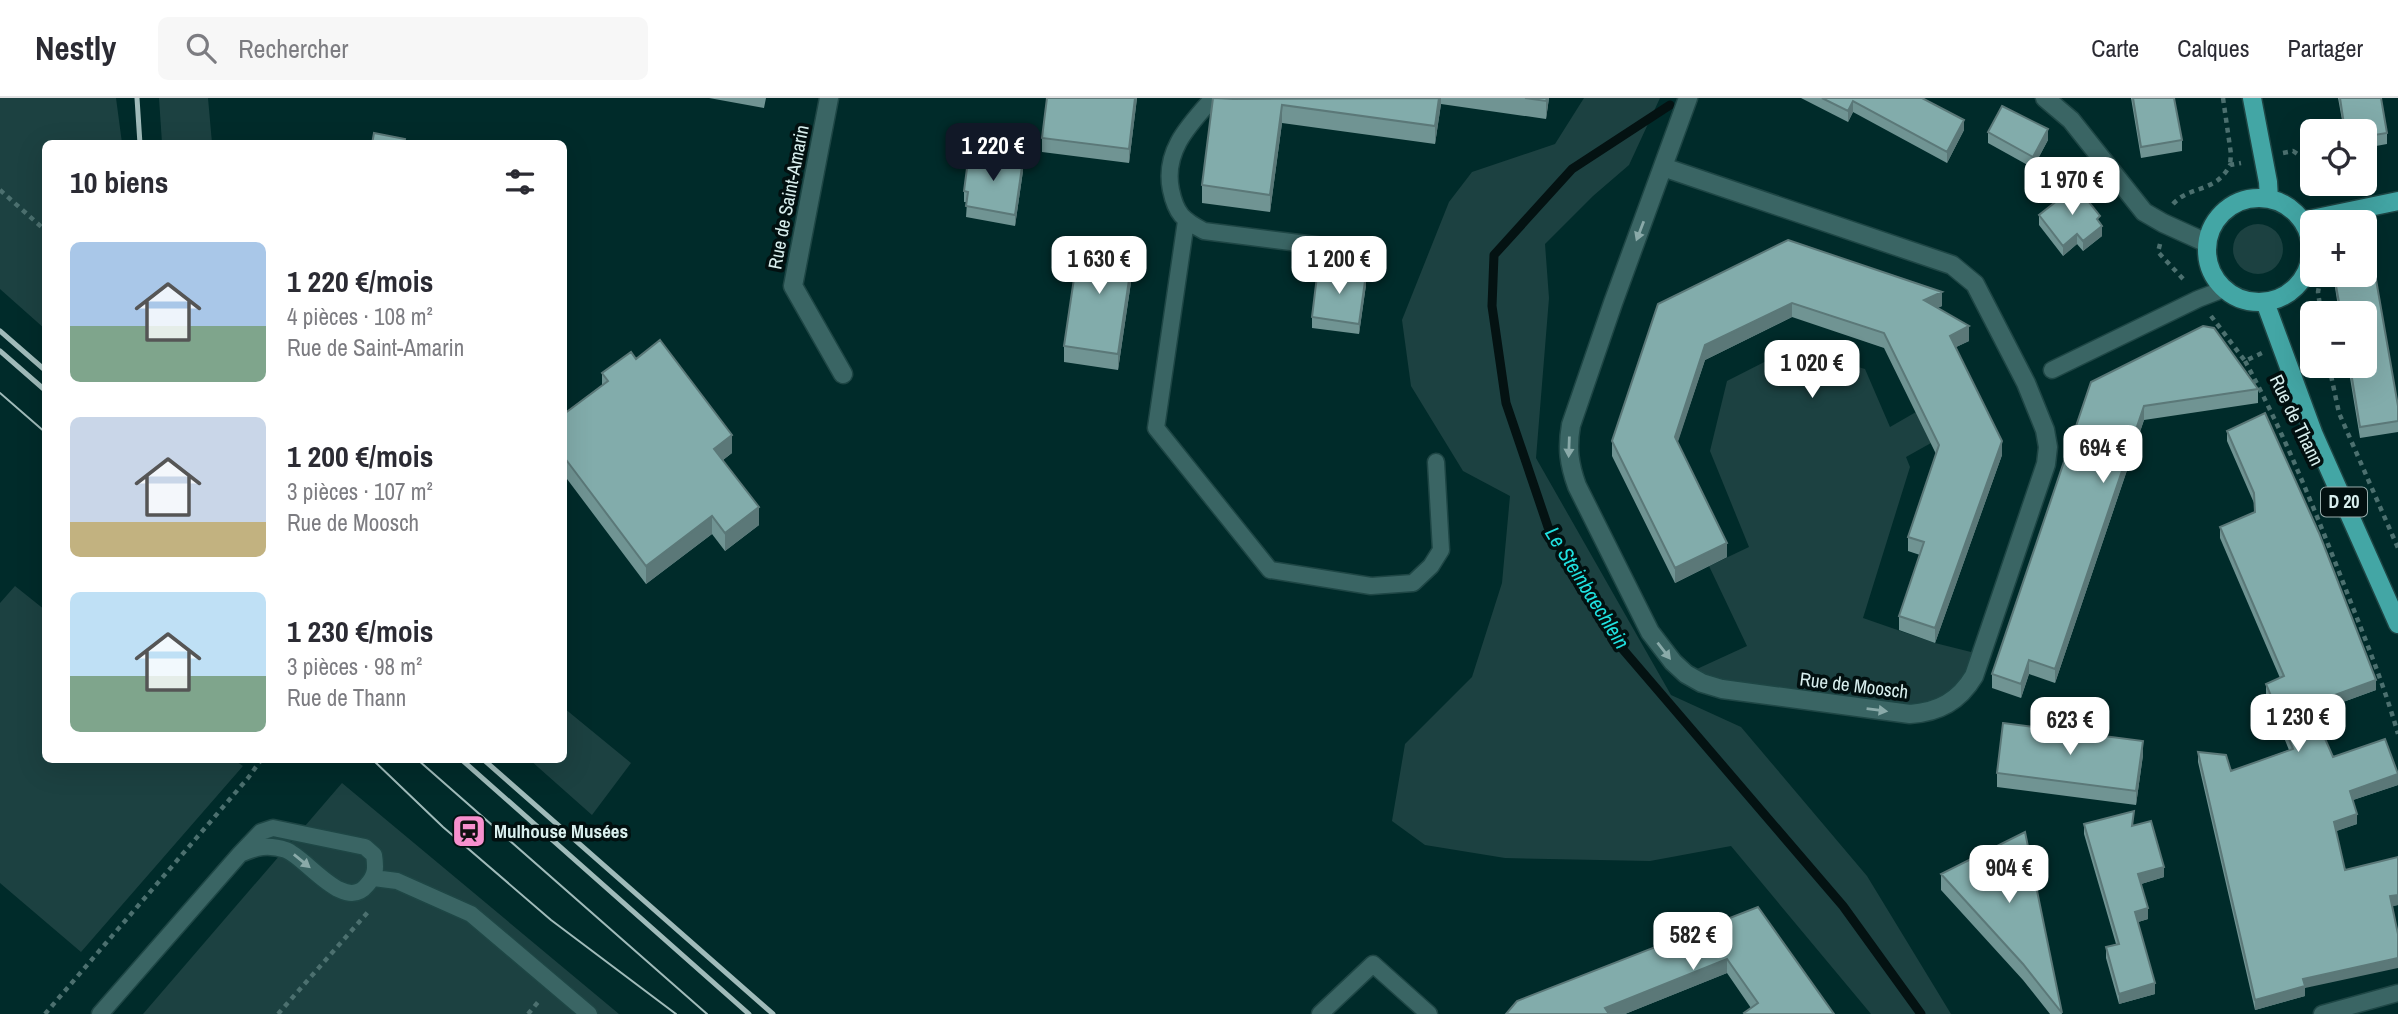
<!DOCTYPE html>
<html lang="fr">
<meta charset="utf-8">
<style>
:root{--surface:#fff;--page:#f7f7f7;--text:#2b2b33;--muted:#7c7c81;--line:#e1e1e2;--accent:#111827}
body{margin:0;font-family:"Archivo Narrow",sans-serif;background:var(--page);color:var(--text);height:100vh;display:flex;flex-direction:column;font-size:26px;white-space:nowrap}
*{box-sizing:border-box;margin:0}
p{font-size:23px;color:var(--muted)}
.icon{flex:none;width:38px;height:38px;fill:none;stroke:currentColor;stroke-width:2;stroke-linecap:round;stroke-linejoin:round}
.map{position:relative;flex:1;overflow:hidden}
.side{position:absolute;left:42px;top:42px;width:525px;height:623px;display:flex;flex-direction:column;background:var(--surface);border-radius:10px;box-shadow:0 7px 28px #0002}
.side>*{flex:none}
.buttons{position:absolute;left:2300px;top:21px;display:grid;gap:14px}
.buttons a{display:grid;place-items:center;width:77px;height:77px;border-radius:10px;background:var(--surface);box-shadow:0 7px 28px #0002;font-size:35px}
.price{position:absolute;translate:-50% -60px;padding:0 16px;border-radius:14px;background:#fff;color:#222;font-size:23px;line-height:46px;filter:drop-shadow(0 2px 4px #0008)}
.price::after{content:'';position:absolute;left:50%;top:42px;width:21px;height:16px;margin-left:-10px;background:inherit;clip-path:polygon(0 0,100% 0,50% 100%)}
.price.current{background:var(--accent);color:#fff}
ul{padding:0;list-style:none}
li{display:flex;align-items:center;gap:21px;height:175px;padding:0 28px}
li span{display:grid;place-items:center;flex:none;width:196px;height:140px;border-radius:10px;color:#555}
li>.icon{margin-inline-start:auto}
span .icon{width:84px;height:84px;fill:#fffc;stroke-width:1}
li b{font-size:30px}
h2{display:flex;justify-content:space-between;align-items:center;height:84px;padding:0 28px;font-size:30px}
header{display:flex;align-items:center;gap:42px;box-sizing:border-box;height:98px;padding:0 35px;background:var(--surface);border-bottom:2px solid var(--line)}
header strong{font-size:33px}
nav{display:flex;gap:38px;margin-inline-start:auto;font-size:24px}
.search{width:490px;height:63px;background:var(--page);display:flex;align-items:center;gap:18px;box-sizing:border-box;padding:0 24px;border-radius:10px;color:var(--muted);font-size:26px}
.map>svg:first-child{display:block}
.green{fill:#1c4141}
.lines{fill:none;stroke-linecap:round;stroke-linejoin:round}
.stream{stroke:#041212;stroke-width:9}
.lane-casing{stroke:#1e4645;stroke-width:19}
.street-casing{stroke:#1e4645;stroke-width:21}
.primary-casing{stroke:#1e4645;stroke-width:21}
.path{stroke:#4c706f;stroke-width:4.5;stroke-dasharray:5 5;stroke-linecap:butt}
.lane{stroke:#3a6564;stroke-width:16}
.street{stroke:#3a6564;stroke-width:18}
.primary{stroke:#43a6a5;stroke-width:18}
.tram{stroke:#a0bbba;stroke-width:2}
.rail{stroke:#a0bbba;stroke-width:5}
.wall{fill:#709493}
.shaded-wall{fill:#5b7878}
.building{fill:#82acab;stroke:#5b7878;stroke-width:2}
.oneway{fill:#8aaaa9}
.labels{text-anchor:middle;stroke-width:7;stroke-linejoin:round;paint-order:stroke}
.shield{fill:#021010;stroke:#98acab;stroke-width:2}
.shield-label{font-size:18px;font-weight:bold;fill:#d9efee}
.street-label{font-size:19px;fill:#d9efee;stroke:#021010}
.poi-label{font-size:19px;font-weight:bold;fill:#d9efee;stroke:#021010;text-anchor:start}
.water-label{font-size:21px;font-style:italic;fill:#20e1e0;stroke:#021010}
</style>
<header>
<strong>Nestly</strong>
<div class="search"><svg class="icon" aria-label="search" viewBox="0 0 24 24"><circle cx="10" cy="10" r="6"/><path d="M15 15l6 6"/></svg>Rechercher</div>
<nav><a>Carte</a><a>Calques</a><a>Partager</a></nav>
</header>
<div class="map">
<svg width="2398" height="916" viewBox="0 0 2398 916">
<rect width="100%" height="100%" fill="#002b2a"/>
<!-- green -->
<path class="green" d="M 0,0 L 116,0 L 122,45 L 46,46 L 45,231 L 0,191 Z
M 159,0 L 208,0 L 212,45 L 162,45 Z
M 1584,0 L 1660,0 L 1629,67 L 1593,98 L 1545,146 L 1549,200 L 1536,360 L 1671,597 L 1741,629 L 1867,778 L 1951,916 L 1871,916 L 1731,748 L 1650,763 L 1505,760 L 1425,747 L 1392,723 L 1405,646 L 1472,579 L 1502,485 L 1510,398 L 1463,373 L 1411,288 L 1402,222 L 1449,104 L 1472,74 L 1555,46 Z
M2233 151a25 25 0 1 1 50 0a25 25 0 1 1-50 0Z
M 1792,250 L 1865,271 L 1890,329 L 1916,314 L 1931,345 L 1906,359 L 1910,369 L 1863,520 L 1935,545 L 1983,557 L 1965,593 L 1910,616 L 1722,591 L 1686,576 L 1747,548 L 1709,468 L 1749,449 L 1710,353 L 1727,283 Z
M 15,488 L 45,512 L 46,662 L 234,662 L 243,668 L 81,854 L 0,785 L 0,505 Z
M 564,610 L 631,665 L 592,717 L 530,662 L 564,662 Z
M 342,685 L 619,916 L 143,916 Z"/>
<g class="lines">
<!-- stream -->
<path class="stream" d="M 1670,7 L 1572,71 L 1494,157 L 1492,208 L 1506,305 L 1548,429 L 1614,541 L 1843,808 L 1921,916"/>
<!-- lane casing -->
<g class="lane-casing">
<path id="lane" d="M 1213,0 C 1189,27 1163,53 1171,92 C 1176,116 1183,122 1204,133 L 1331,149
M 1186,123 L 1156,330 L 1270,472 L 1371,488 L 1413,485 L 1431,468 L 1441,452 L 1436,364
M 2052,272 L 2198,201 L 2224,191
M 374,780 L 397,783 L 471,816 L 589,916
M 100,916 L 240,756 L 261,734 L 273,730 L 365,749 L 374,757 C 376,770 376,777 367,787 C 344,815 307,760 286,752 C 268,746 256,749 240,756
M 1320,916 L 1373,866 L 1429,916
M 2322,916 L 2398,895"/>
</g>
<!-- street casing -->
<g class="street-casing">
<path id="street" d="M 829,0 L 793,188 L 843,276
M 2045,0 L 2071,22 L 2144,114 L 2163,125 L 2207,145
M 1663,69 L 1952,167 L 1975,186 L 2026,285 L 2045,332 L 2048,349 L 2046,366 L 1974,578 C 1959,603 1939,614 1910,616 L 1722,591 L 1702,585 L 1686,576 L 1673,564 L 1650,534 L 1577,388 C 1569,366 1567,350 1571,327 L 1613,205 L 1688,0"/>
</g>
<!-- primary casing -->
<g class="primary-casing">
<path id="primary" d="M 2252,0 L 2268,84 L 2269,101
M2207 152a52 52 0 1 1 104 0a52 52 0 1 1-104 0Z
M 2302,123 L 2398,103
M 2265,204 L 2314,337 L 2398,526"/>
</g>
<!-- path -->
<path class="path" d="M 2223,0 L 2231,56 L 2230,67
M 2283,55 L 2293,53 L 2312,66
M 0,92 L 46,133
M 2173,106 C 2190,87 2216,95 2230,67 L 2241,65
M 2160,146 L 2158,154 L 2185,183
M 2321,215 L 2318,194 L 2321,177
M 2211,218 L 2245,263 L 2262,255
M 2245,263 C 2283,333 2312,405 2341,479 C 2361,531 2383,583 2398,636
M 2329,268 L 2339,315 L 2398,450
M 45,916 L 248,680 L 261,662
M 278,916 L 368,814
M 528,916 L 539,903"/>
<!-- lane -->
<use href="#lane" class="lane"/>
<!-- street -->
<use href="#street" class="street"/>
<!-- primary -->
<use href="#primary" class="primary"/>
<!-- tram -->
<path class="tram" d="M 0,295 L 46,335
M 373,662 L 443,729 L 551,822 L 676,916
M 418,662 L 707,916"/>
<!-- rail -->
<path class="rail" d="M 137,0 L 140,46
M 0,233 L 46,273
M 0,253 L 46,293
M 462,662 L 749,916
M 484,662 L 773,916"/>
</g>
<!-- wall -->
<path class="wall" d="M 709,0 L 766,0 L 764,10 Z
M 1137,0 L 1129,65 L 1042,54 L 1042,40 Z
M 1233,0 L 1549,0 L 1546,21 L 1441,6 L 1435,46 L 1282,25 L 1270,114 L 1202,105 L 1202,87 Z
M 1801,0 L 1922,0 L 1964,32 L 1947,65 L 1853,14 L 1848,24 Z
M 2131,0 L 2174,0 L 2182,42 L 2182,53 L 2141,60 Z
M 2338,0 L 2381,0 L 2387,35 L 2387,46 L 2376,48 L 2376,59 L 2364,61 L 2364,33 L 2344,33 Z
M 1988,34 L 2048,42 L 2033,70 L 1988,45 Z
M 1023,73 L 1015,128 L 966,119 L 967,104 L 964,104 L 964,93 Z
M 2039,117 L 2100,125 L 2102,138 L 2083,153 L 2077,146 L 2063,158 L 2039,127 Z
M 1788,142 L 1942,208 L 1937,210 L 1969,243 L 1956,249 L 2002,357 L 1935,545 L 1899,532 L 1899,518 L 1920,457 L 1908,453 L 1908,439 L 1936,356 L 1884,250 L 1792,219 L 1705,262 L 1677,345 L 1727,459 L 1675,485 L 1612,358 L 1612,343 Z
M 1134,164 L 1118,272 L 1064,264 L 1064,248 Z
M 2333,177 L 2364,177 L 2398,308 L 2398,334 L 2360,340 L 2348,268 L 2364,268 L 2364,215 L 2339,215 Z
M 1366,187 L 1359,236 L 1312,230 L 1312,219 Z
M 636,261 L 732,355 L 723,362 L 759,427 L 725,453 L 712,436 L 646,486 L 564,377 L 564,316 L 602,287 L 602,275 Z
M 2091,284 L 2258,291 L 2258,305 L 2144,322 L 2055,585 L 2029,576 L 2021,600 L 1992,590 L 1992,576 Z
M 2227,333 L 2376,592 L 2313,615 L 2333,659 L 2398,687 L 2353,702 L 2357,726 L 2336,733 L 2345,772 L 2398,759 L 2398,807 L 2392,808 L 2305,890 L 2305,898 L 2255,912 L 2198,664 L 2198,654 L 2231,673 L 2289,652 L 2266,596 L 2266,586 L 2280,580 L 2220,440 L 2220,429 L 2255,414 L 2254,405 L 2227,343 Z
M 2143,657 L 2136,707 L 1997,689 L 1997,675 Z
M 2084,726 L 2134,728 L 2164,779 L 2141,786 L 2148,821 L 2138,824 L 2155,896 L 2119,906 L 2106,860 L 2106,849 L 2116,846 L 2084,736 Z
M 2025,734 L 2062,916 L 2050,916 L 2023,882 L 1941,792 L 1941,776 Z
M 1758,809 L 1834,916 L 1744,916 L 1744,915 L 1751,910 L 1727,875 L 1625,916 L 1506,916 Z"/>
<!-- shaded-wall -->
<path class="shaded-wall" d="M 1135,0 L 1137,0 L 1129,65 L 1129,51 Z
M 1439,0 L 1441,0 L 1441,6 L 1435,46 L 1435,28 Z
M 1547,0 L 1549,0 L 1546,21 L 1546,3 Z
M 1853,3 L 1853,14 L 1848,24 L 1848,13 Z
M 1282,7 L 1282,25 L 1270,114 L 1270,97 Z
M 1964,22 L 1964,32 L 1947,65 L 1947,54 Z
M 2048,31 L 2048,42 L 2033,70 L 2033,59 Z
M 1023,62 L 1023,73 L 1015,128 L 1015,117 Z
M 2102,128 L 2102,138 L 2083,153 L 2083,143 Z
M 2077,136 L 2077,146 L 2063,158 L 2063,148 Z
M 1134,148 L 1134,164 L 1118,272 L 1118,256 Z
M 1366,176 L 1366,187 L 1359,236 L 1359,226 Z
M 1942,194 L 1942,208 L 1924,216 L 1924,202 Z
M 1792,205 L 1792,219 L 1705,262 L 1675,353 L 1675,339 L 1705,247 Z
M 1969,228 L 1969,243 L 1950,252 L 1950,238 Z
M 2144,308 L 2144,322 L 2055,585 L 2055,571 Z
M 732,337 L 732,355 L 714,369 L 714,351 Z
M 2002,343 L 2002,357 L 1935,545 L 1935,530 Z
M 759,409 L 759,427 L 725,453 L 725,435 Z
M 712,418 L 712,436 L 646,486 L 646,468 Z
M 1727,445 L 1727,459 L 1675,485 L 1675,470 Z
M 2029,562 L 2029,576 L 2021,600 L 2021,586 Z
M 2376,582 L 2376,592 L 2310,616 L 2310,606 Z
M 2143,643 L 2143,657 L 2136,707 L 2136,693 Z
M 2398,676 L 2398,687 L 2350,703 L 2350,693 Z
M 2357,716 L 2357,726 L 2334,734 L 2334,724 Z
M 2164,769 L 2164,779 L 2138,787 L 2138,776 Z
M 2398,797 L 2398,807 L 2390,809 L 2390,798 Z
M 2148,810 L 2148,821 L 2135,825 L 2135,814 Z
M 2398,860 L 2398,870 L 2305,890 L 2305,898 L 2255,912 L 2255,902 L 2303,881 Z
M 1727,861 L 1727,875 L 1625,916 L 1605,916 L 1605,910 Z
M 2155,885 L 2155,896 L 2119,906 L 2119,896 Z"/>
<!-- building -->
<path class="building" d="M 1047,0 L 1135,0 L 1129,51 L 1042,40 Z
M 1213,0 L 1233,1 L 1439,0 L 1435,28 L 1282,7 L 1270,97 L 1202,87 Z
M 1525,0 L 1547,0 L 1546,3 Z
M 1822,0 L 1922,0 L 1964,22 L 1947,54 L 1853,3 L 1848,13 Z
M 2133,0 L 2174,0 L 2182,42 L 2141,49 Z
M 2340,0 L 2381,0 L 2387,35 L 2374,37 L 2376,49 L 2364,51 L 2364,33 L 2345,33 Z
M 2002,8 L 2048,31 L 2033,59 L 1988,34 Z
M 374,35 L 405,41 L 404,46 L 372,46 Z
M 969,55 L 1023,62 L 1015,117 L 966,108 L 968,94 L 964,93 Z
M 2076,88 L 2100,118 L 2097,121 L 2102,128 L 2083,143 L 2077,136 L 2063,148 L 2039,117 Z
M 1080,140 L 1134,148 L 1118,256 L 1064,248 Z
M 1788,142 L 1942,194 L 1924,202 L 1969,228 L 1950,238 L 2002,343 L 1935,530 L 1899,518 L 1924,444 L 1908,439 L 1939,347 L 1884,235 L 1792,205 L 1705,247 L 1675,339 L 1727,445 L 1675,470 L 1612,343 L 1658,206 Z
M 1318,170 L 1366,176 L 1359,226 L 1312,219 Z
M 2374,170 L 2398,308 L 2398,323 L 2360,329 L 2350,268 L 2364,268 L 2364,215 L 2341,215 L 2334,177 L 2364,177 L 2364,172 Z
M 2203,228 L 2214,230 L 2258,291 L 2144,308 L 2055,571 L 2029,562 L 2021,586 L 1992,576 L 2091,284 Z
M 660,242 L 732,337 L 714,351 L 759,409 L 725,435 L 712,418 L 646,468 L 564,359 L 564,316 L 608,283 L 602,275 L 631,254 L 636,261 Z
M 2265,315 L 2319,435 L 2376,582 L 2310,606 L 2333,659 L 2385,641 L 2398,676 L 2350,693 L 2357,716 L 2334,724 L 2345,772 L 2398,759 L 2398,797 L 2390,798 L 2398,836 L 2398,860 L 2303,881 L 2305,888 L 2255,902 L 2198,654 L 2226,657 L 2231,673 L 2293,651 L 2266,586 L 2284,578 L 2220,429 L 2255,414 L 2254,395 L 2227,333 Z
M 2003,625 L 2143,643 L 2136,693 L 1997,675 Z
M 2134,713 L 2132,728 L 2151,723 L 2164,769 L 2138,776 L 2148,810 L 2135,814 L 2155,885 L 2119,896 L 2106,849 L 2119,846 L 2084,726 Z
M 2025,734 L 2062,915 L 2023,866 L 1941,776 Z
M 1758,809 L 1834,916 L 1745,916 L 1744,915 L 1758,905 L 1727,861 L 1605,910 L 1609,916 L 1506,916 L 1517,903 Z"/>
<!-- one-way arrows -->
<defs><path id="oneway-solid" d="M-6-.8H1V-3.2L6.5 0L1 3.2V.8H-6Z" transform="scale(1.75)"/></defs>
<g class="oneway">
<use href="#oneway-solid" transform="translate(1640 133) rotate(111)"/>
<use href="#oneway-solid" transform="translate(1569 349) rotate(92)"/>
<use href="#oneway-solid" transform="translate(1664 553) rotate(52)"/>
<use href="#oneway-solid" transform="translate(1877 612) rotate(7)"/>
<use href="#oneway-solid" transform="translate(302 763) rotate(39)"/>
</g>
<!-- icons -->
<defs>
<g id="station-square" transform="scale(1.75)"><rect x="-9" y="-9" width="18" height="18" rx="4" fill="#f790ce" stroke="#021010"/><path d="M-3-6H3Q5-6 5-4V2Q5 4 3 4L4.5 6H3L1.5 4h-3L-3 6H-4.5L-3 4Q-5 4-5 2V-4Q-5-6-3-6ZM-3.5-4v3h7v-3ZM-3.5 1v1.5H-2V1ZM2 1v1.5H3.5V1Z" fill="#111"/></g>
</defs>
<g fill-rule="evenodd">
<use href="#station-square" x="469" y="733"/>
</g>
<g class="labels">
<!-- shield labels -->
<rect class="shield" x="2321" y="389.5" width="46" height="29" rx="5"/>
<g class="shield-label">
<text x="2344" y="410">D 20</text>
</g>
<!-- street labels -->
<g class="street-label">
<text transform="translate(788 99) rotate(-79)" y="7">Rue de Saint-Amarin</text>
<text transform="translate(2297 322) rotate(64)" y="7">Rue de Thann</text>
<text transform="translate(1854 587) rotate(7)" y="7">Rue de Moosch</text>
</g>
<!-- poi labels -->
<g class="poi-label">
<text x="494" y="740">Mulhouse Musées</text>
</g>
<!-- water labels -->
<g class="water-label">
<text transform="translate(1587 490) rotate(58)" y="7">Le Steinbaechlein</text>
</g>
</g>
</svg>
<div class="buttons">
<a><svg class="icon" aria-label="locate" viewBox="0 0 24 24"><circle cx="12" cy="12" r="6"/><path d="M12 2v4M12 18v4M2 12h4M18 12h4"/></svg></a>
<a>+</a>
<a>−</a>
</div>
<b class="price current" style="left:993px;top:85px">1 220 €</b>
<b class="price" style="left:2072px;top:119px">1 970 €</b>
<b class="price" style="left:1099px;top:198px">1 630 €</b>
<b class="price" style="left:1339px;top:198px">1 200 €</b>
<b class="price" style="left:1812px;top:302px">1 020 €</b>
<b class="price" style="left:2103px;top:387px">694 €</b>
<b class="price" style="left:2298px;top:656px">1 230 €</b>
<b class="price" style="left:2070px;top:659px">623 €</b>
<b class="price" style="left:2009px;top:807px">904 €</b>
<b class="price" style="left:1693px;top:874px">582 €</b>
<section class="side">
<h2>10 biens<svg class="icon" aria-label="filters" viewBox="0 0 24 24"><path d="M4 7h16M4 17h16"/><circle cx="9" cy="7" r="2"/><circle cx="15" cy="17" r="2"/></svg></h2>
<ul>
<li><span style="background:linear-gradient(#a9c7e8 60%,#7fa58c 0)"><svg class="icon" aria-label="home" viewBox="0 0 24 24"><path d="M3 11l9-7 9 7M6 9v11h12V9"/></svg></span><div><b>1 220 €/mois</b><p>4 pièces · 108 m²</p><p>Rue de Saint-Amarin</p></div></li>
<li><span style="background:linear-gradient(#c9d6e8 75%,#c2b280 0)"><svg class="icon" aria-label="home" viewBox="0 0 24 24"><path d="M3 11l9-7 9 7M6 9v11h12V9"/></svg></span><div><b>1 200 €/mois</b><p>3 pièces · 107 m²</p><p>Rue de Moosch</p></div></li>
<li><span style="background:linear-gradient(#bfe0f5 60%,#7fa58c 0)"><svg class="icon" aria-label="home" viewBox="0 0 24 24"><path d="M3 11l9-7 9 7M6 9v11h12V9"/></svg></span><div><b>1 230 €/mois</b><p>3 pièces · 98 m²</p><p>Rue de Thann</p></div></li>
</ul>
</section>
</div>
